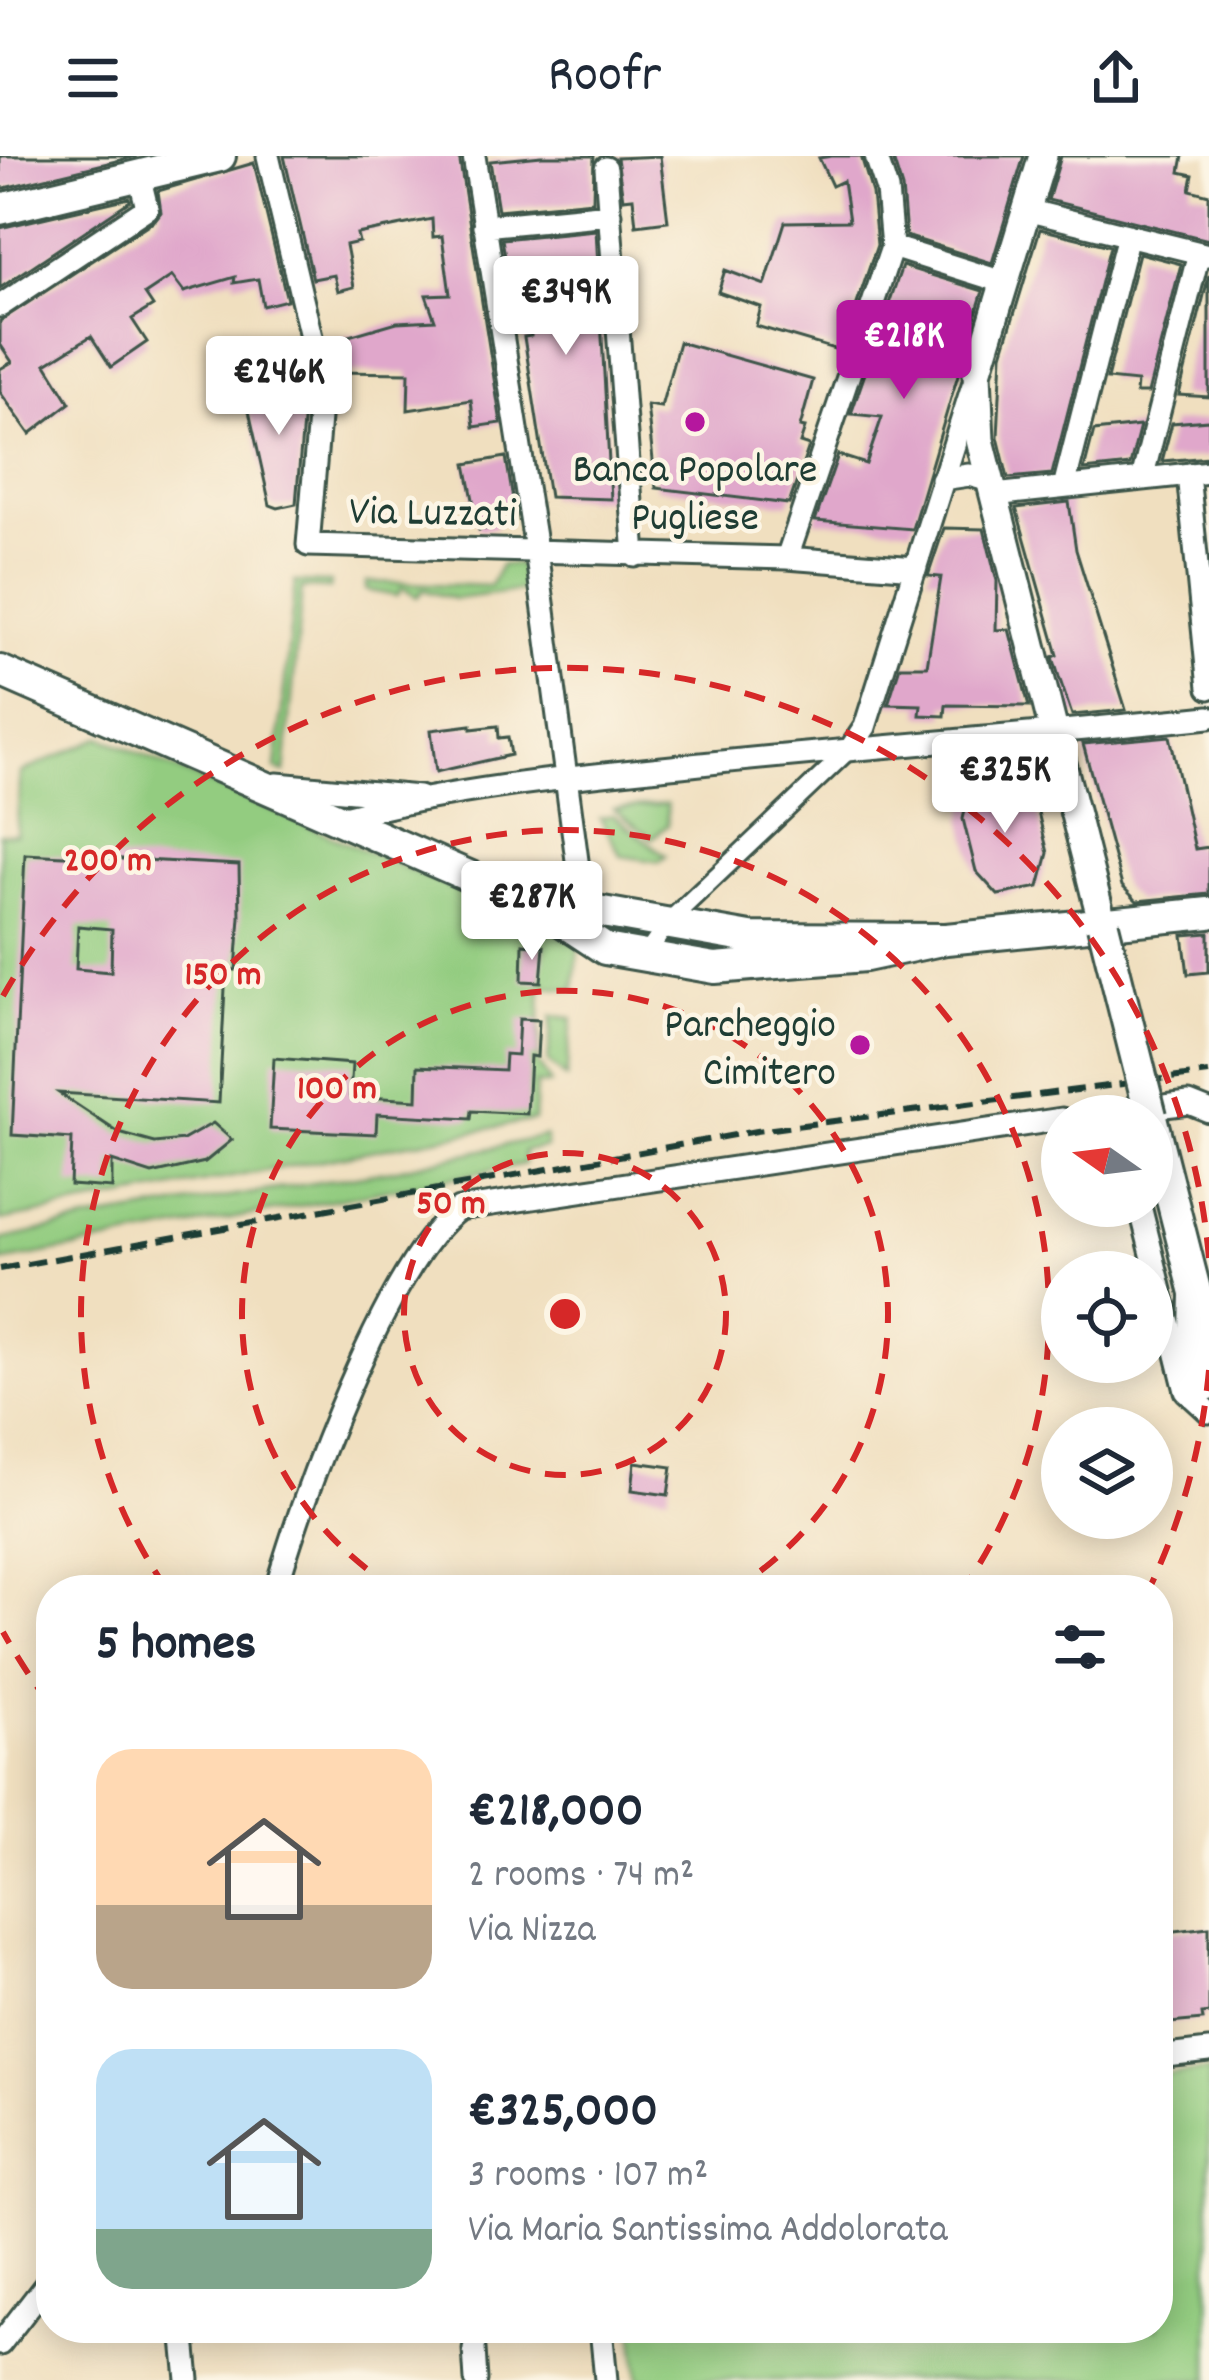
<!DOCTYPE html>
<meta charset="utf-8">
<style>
:root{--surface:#fff;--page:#f2f2f3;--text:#1f2937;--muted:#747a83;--accent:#b5179e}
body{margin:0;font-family:Dekko,sans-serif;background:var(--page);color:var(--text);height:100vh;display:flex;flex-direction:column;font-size:45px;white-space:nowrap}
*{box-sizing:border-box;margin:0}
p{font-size:39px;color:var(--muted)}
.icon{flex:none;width:66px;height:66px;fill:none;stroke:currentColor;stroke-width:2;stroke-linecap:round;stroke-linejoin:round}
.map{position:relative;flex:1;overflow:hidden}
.drawer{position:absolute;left:36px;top:1419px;width:1137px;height:768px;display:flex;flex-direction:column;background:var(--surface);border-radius:48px;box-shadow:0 6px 30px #0003}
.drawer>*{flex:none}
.needle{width:78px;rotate:284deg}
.tools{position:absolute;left:1041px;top:939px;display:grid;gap:24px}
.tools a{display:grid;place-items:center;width:132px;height:132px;border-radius:50%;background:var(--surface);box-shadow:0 6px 30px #0003;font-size:60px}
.price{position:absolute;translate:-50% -102px;padding:0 27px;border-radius:12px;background:#fff;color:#222;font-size:39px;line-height:78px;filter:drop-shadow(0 3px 6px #0008)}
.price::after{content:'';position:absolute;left:50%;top:72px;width:36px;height:27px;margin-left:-18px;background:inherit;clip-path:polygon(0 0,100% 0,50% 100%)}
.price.on{background:var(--accent);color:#fff}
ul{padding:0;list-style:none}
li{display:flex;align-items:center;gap:36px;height:300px;padding:0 60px}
li span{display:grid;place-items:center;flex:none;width:336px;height:240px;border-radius:36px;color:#555}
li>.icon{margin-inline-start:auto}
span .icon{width:144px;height:144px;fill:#fffc;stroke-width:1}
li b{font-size:51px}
h2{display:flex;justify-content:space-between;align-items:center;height:144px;padding:0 60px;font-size:51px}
header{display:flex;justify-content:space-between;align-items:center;height:156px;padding:0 60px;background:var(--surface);font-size:54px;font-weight:600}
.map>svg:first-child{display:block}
.green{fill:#93cc80;stroke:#59845a;stroke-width:3}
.building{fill:#e0a7cb;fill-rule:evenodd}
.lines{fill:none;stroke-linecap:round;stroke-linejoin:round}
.pedestrian-casing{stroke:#3e5549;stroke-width:22}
.minor-casing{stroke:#3e5549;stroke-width:27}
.tertiary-casing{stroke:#3e5549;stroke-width:33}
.secondary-casing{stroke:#3e5549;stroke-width:36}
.pedestrian{stroke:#fff;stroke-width:16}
.minor{stroke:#fff;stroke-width:21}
.tertiary{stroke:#fff;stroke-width:27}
.secondary{stroke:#fff;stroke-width:30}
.rail{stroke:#1f3d34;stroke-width:6;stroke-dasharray:18 9;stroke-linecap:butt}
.secondary-bridge-casing{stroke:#3e5549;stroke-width:36;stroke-linecap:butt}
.secondary-bridge{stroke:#fff;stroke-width:30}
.ring{fill:none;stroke:#d62828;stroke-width:6;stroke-dasharray:21 15}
.poi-dot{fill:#b5179e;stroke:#fcf5e5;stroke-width:4.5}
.labels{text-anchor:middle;stroke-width:9;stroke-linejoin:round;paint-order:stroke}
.poi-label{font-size:42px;fill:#1f3d34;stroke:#fcf5e5}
.street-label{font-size:42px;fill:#1f3d34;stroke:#fcf5e5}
.centre{fill:#d62828;stroke:#fcf5e5;stroke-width:6}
.ring-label{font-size:36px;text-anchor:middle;font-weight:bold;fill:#d62828;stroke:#fcf5e5;stroke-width:9;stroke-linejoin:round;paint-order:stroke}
</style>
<header><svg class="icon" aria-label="menu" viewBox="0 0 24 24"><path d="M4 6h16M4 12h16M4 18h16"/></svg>Roofr<svg class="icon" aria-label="share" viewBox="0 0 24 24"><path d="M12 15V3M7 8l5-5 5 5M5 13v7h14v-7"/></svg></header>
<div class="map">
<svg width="1209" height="2224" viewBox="0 0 1209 2224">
<rect width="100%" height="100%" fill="#fcf5e5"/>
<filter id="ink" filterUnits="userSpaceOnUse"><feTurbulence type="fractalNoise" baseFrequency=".00833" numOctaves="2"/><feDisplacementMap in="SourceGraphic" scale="24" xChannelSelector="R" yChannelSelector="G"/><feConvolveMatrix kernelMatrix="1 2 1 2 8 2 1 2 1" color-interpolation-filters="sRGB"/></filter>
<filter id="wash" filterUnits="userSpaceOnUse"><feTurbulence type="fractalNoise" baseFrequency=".004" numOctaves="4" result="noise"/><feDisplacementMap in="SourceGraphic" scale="48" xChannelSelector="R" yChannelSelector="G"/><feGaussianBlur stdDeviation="2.7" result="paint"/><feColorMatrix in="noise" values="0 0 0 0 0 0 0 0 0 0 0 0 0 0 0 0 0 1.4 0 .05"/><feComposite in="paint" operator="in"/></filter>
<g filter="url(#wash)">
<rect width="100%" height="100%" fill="#f0dfbf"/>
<!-- green -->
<path class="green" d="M 520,408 L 524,434 L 455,443 L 423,434 L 417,441 L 402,432 L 397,440 L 366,434 L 366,426 L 490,430 L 501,409 Z
M 295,426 L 330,427 L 330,433 L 302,432 L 285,616 L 276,613 Z
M 101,581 L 579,787 L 574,834 L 541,830 L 538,907 L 551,928 L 536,928 L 534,964 L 0,1065 L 0,678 L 16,678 L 21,617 Z
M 667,648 L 668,669 L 652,682 L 614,653 Z
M 613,659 L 618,663 L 666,700 L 660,706 L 621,700 L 600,662 Z
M 552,860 L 572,862 L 566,922 L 548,906 Z
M 545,980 L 546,991 L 524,995 L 524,1008 L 0,1106 L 0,1084 L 96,1063 L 393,1014 Z
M 1209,1914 L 1209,2224 L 639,2224 L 633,2172 L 1158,2172 L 1158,1919 Z"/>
<g id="blocks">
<!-- building -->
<path class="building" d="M 0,0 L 137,0 L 0,33 Z
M 284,0 L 459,0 L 501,267 L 474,271 L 471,244 L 408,254 L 409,217 L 335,216 L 328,186 L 397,166 L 435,164 L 426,139 L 450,138 L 442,80 L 433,81 L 432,63 L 357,78 L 359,86 L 346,89 L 354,131 L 338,135 L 334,119 L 313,123 Z
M 542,0 L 594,0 L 593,45 L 498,54 L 490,5 Z
M 660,0 L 668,65 L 636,69 L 633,42 L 623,43 L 617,2 Z
M 832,0 L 861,0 L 872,37 L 877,89 L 841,195 L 756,170 L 761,151 L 718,136 L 725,114 L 765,129 L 785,66 L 849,65 L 843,25 L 832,30 L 819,2 Z
M 892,0 L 1024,0 L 992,107 L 906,80 L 902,32 Z
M 1061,0 L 1183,0 L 1180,16 L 1193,19 L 1190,34 L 1209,39 L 1209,84 L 1048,44 Z
M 254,7 L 287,144 L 263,150 L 258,123 L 234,127 L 235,121 L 184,136 L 172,120 L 145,138 L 153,150 L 132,163 L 147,186 L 111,211 L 91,180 L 46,208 L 70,247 L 30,278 L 0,236 L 0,213 L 12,206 L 0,188 L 0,165 L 155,64 L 161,56 L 158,35 Z
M 129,42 L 130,45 L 0,132 L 0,72 Z
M 1040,73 L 1110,90 L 1052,318 L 1008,322 L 998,281 L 1002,198 Z
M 596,74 L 611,343 L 549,341 L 524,181 L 531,180 L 527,129 L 510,130 L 502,83 Z
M 1139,97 L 1181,108 L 1148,237 L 1136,237 L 1137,226 L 1107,223 Z
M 902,110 L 983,135 L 912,373 L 815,365 L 838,299 L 866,308 L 882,261 L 851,258 Z
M 1209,119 L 1209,241 L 1179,239 Z
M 679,186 L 813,224 L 800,271 L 805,272 L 800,287 L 809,290 L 789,348 L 656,332 L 647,249 L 661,251 Z
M 298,220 L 305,242 L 296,348 L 278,352 L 270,349 L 247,246 L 274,227 Z
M 1209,264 L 1209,301 L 1162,305 L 1172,267 Z
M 1140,270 L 1130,309 L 1084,314 L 1094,275 Z
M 506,301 L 514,350 L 494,352 L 497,371 L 479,374 L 466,308 Z
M 1069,346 L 1076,394 L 1126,554 L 1072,559 L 1059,521 L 1053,501 L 1058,499 L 1016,352 Z
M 944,372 L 984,373 L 997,425 L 996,474 L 1009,473 L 1029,550 L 946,549 L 945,560 L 920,559 L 921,549 L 888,548 L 900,510 L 927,510 L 941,421 L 928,420 Z
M 471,569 L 471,573 L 498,570 L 499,582 L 508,581 L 511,599 L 436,616 L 431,574 Z
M 1170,580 L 1195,693 L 1209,691 L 1209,738 L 1137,745 L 1122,730 L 1083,588 Z
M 1010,619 L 1035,644 L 1048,697 L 1039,731 L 998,739 L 976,715 L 963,663 L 971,630 Z
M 25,698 L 239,709 L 240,761 L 236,814 L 226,813 L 219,947 L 59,937 L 119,977 L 155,987 L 183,984 L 213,967 L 232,984 L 205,1006 L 152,1018 L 112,1005 L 112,1032 L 70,1029 L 72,983 L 12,979 ZM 78,770 L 112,773 L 111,816 L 76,813 Z
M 1209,777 L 1209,816 L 1188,818 L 1183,779 Z
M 523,788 L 544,790 L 541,826 L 522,825 Z
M 519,863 L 539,864 L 537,901 L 530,900 L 527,958 L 472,955 L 471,963 L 377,958 L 376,978 L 270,973 L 274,902 L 352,908 L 350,940 L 417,944 L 418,910 L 504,914 L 505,898 L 517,899 Z
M 635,1306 L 672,1311 L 668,1339 L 632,1334 Z
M 1209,1771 L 1209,1857 L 1202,1858 L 1203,1864 L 1158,1868 L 1158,1777 Z"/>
</g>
</g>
<g filter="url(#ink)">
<use href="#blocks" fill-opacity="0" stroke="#3e5549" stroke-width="3"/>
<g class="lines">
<!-- pedestrian casing -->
<g class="pedestrian-casing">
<path id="pedestrian" d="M 642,804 L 671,763 L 851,592"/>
</g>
<!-- minor casing -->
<g class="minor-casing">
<path id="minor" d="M 268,0 L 322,227 L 308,389 L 787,402 L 916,412
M 474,0 L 536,394 L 585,765
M 606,12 L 635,400
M 1026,54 L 1208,99
M 484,70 L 610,58
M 892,91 L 1003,126
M 0,150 L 147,52 L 139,19
M 1188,318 L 1209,532
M 942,323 L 969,319 L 991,325
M 1142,323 L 1199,97
M 1064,331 L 1128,79
M 994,339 L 1209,316
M 787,402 L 892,91 L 887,34 L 876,0
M 851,592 L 865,571 L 973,229
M 277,628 L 419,641
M 340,662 C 454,632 573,621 691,609 C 863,591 1036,579 1209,561
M 1084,960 L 1189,947 L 1209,955
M 1140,1050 L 1186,1235 L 1209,1256
M 276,1434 C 299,1347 389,1103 459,1053 L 1062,963
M 1158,1901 L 1209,1895
M 183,2172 L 188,2224
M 601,2172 L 606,2224
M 0,2188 L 51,2122
M 474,2193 L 476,2224"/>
</g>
<!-- tertiary casing -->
<g class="tertiary-casing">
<path id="tertiary" d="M 1043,0 L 977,217 L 980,284 L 1103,769"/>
</g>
<!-- secondary casing -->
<g class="secondary-casing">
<path id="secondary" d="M 0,53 L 220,0
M 0,515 L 544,753 L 605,793 L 715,812 L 866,800 L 946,783 L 750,782 L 597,755 L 544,753
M 946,783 L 1209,757
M 1152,965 L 1196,1138 L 1195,1176 L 1209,1228"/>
</g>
<!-- pedestrian -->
<use href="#pedestrian" class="pedestrian"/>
<!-- minor -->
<use href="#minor" class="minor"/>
<!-- tertiary -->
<use href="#tertiary" class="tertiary"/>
<!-- secondary -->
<use href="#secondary" class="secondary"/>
<!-- rail -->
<path class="rail" d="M 0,1113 L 756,975 L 1209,917"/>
<!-- secondary-bridge casing -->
<g class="secondary-bridge-casing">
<path id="secondary-bridge" d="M 1103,769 L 1151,960"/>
</g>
<!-- secondary-bridge -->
<use href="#secondary-bridge" class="secondary-bridge"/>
</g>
</g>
<!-- distance rings -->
<g class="ring">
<circle cx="565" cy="1158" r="161"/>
<path d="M396 1433A323 323 0 1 1 734 1433"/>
<path d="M166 1432A484 484 0 1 1 964 1432"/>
<path d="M1209 1214A646 646 0 0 1 1150 1431M49 1547A646 646 0 0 1 3 1476M3 840A646 646 0 0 1 1209 1102"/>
</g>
<!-- markers -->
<g class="poi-dot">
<circle cx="695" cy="266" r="12"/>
<circle cx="860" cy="889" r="12"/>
</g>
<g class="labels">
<!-- poi labels -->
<g class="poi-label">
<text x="695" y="325">Banca Popolare<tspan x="695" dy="48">Pugliese</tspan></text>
<text x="836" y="880" text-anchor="end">Parcheggio<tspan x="836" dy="48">Cimitero</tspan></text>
</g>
<!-- street labels -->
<g class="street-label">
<text transform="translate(433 353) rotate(1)" y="15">Via Luzzati</text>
</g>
</g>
<circle cx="565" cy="1158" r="18" class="centre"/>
<g class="ring-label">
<text x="108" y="714">200 m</text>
<text x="223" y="828">150 m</text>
<text x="337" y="942">100 m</text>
<text x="451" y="1057">50 m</text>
</g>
</svg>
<div class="tools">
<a><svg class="needle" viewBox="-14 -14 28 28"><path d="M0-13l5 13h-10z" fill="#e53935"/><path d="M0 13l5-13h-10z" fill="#747a83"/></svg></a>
<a><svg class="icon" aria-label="locate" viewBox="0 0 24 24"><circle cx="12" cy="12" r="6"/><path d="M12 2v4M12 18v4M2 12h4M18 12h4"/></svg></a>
<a><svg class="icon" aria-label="layers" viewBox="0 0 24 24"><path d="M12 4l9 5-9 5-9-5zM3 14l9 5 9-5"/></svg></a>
</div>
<b class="price" style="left:566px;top:202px">€349K</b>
<b class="price on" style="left:904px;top:246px">€218K</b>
<b class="price" style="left:279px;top:282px">€246K</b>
<b class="price" style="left:1005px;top:680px">€325K</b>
<b class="price" style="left:532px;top:807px">€287K</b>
<section class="drawer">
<h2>5 homes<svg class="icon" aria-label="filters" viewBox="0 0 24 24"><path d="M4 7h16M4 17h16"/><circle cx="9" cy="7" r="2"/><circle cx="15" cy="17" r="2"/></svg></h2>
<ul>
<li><span style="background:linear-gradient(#ffd9b3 65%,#b9a48a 0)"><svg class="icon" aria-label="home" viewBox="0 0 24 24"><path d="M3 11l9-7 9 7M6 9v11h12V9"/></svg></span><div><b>€218,000</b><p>2 rooms · 74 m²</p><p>Via Nizza</p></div></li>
<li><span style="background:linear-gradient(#bfe0f5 75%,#7fa58c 0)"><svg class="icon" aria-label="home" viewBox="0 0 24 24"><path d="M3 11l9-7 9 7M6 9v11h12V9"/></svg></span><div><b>€325,000</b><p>3 rooms · 107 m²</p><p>Via Maria Santissima Addolorata</p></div></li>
</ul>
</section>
</div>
